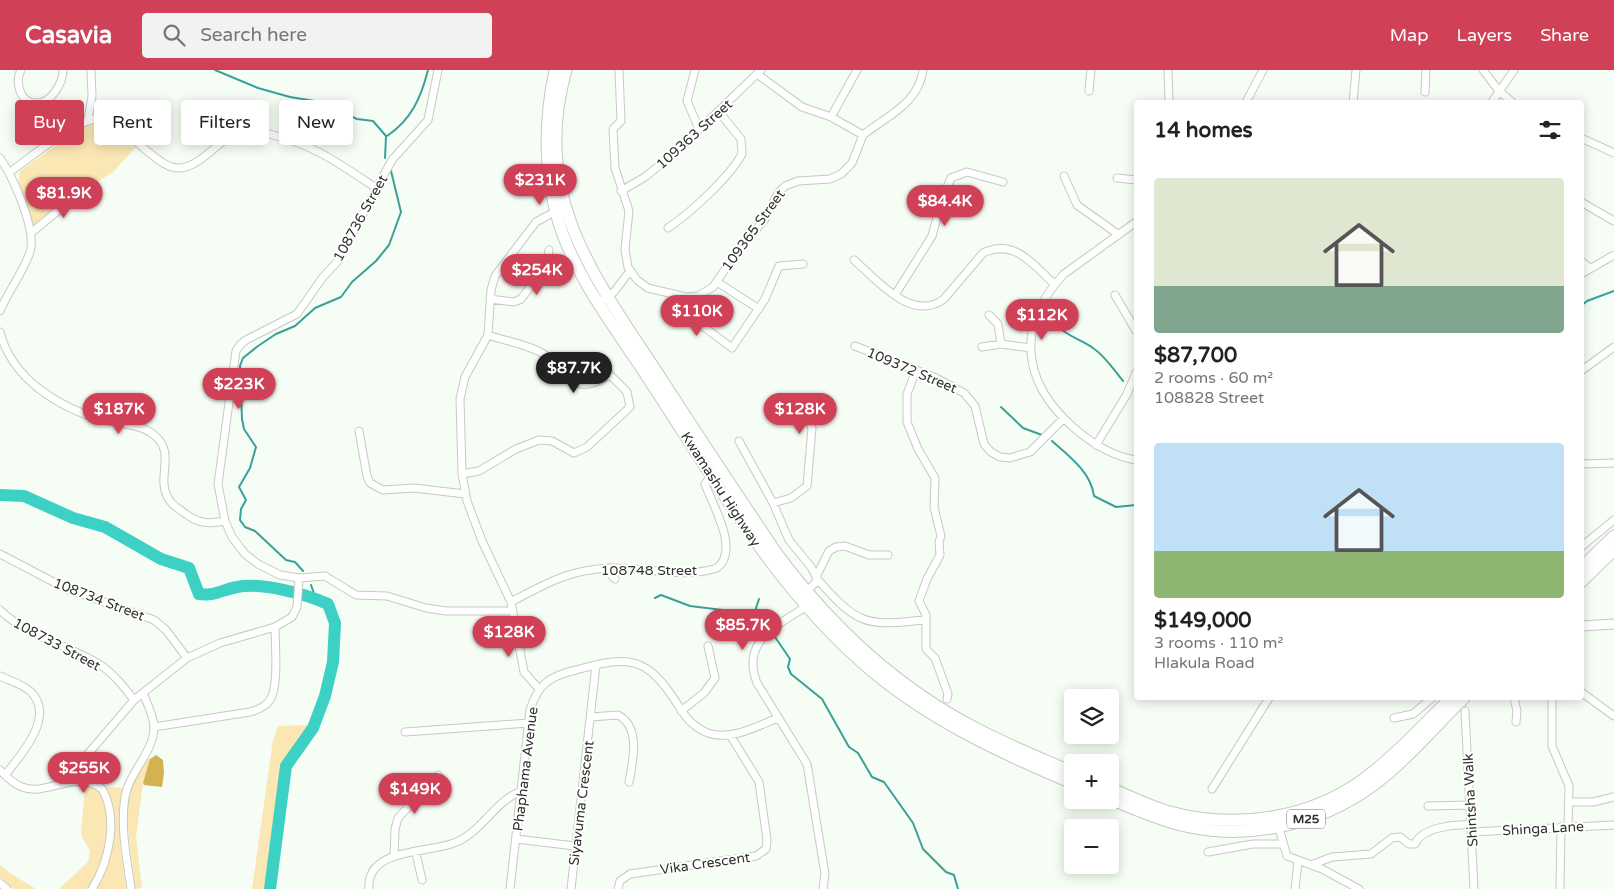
<!DOCTYPE html>
<meta charset="utf-8">
<style>
:root{--surface:#fff;--page:#f2f2f2;--text:#222;--muted:#767676;--accent:#d04056}
body{margin:0;font-family:"Varela Round",sans-serif;background:var(--page);color:var(--text);height:100vh;display:flex;flex-direction:column;font-size:19px;white-space:nowrap}
*{box-sizing:border-box;margin:0}
p{font-size:16px;color:var(--muted)}
.icon{flex:none;width:28px;height:28px;fill:none;stroke:currentColor;stroke-width:2;stroke-linecap:round;stroke-linejoin:round}
.map{position:relative;flex:1;overflow:hidden}
.sheet{position:absolute;left:1134px;top:30px;width:450px;height:600px;display:flex;flex-direction:column;background:var(--surface);border-radius:5px;box-shadow:0 2px 12px #0003}
.sheet>*{flex:none}
.banner{position:absolute;left:15px;top:30px;width:475px;height:45px;display:flex;gap:10px}
.buttons{position:absolute;left:1064px;top:619px;display:grid;gap:10px}
.buttons a{display:grid;place-items:center;width:55px;height:55px;border-radius:5px;background:var(--surface);box-shadow:0 2px 12px #0003;font-size:25px}
.price{position:absolute;translate:-50% -42px;padding:0 11px;border-radius:18px;background:var(--accent);color:#fff;font-size:16px;line-height:32px;filter:drop-shadow(0 1px 2px #0008)}
.price::after{content:'';position:absolute;left:50%;top:30px;width:15px;height:11px;margin-left:-8px;background:inherit;clip-path:polygon(0 0,100% 0,50% 100%)}
.price.active{background:#222;color:#fff}
ul{padding:0;list-style:none}
li{display:grid;align-content:center;gap:10px;height:265px;padding:0 20px}
li span{display:grid;place-items:center;height:155px;border-radius:5px;color:#555}
li>.icon{margin-inline-start:auto}
span .icon{width:90px;height:90px;fill:#fffc;stroke-width:1}
li b{font-size:21px}
h2{display:flex;justify-content:space-between;align-items:center;height:60px;padding:0 20px;font-size:21px}
.chip{padding:0 18px;border-radius:5px;background:var(--surface);box-shadow:0 2px 12px #0003;font-size:18px;line-height:45px}
.chip.active{background:var(--accent);color:#fff}
header{display:flex;align-items:center;gap:30px;box-sizing:border-box;height:70px;padding:0 25px;background:var(--accent);color:#fff}
header strong{font-size:24px}
nav{display:flex;gap:28px;margin-inline-start:auto;font-size:18px}
.search{width:350px;height:45px;background:var(--page);display:flex;align-items:center;gap:12px;box-sizing:border-box;padding:0 18px;border-radius:5px;color:var(--muted);font-size:19px}
.map>svg:first-child{display:block}
.green{fill:#fae7b4}
.forest{fill:#d4b151}
.lines{fill:none;stroke-linecap:round;stroke-linejoin:round}
.stream{stroke:#39a198;stroke-width:2}
.river{stroke:#3dd0c5;stroke-width:12}
.minor-casing{stroke:#c4cbc2;stroke-width:9}
.tertiary-casing{stroke:#c4cbc2;stroke-width:11}
.primary-casing{stroke:#c4cbc2;stroke-width:13}
.minor{stroke:#fff;stroke-width:7}
.tertiary{stroke:#fff;stroke-width:9}
.primary{stroke:#fff;stroke-width:11}
.labels{text-anchor:middle;stroke-width:4;stroke-linejoin:round;paint-order:stroke}
.shield{fill:#fff;stroke:#6f706e;stroke-width:1}
.shield-label{font-size:12px;font-weight:bold;fill:#313330}
.street-label{font-size:14px;fill:#313330;stroke:#fff}
</style>
<header>
<strong>Casavia</strong>
<div class="search"><svg class="icon" aria-label="search" viewBox="0 0 24 24"><circle cx="10" cy="10" r="6"/><path d="M15 15l6 6"/></svg>Search here</div>
<nav><a>Map</a><a>Layers</a><a>Share</a></nav>
</header>
<div class="map">
<svg width="1614" height="819" viewBox="0 0 1614 819">
<rect width="100%" height="100%" fill="#f6fdf4"/>
<!-- green -->
<path class="green" d="M 98,52 L 136,77 L 113,102 L 54,139 L 35,158 L 18,116 L 20,101 L 86,54 Z
M 312,655 L 284,696 L 266,819 L 252,819 L 273,670 L 278,656 Z
M 144,689 L 150,689 C 150,695 146,708 143,713 L 136,767 L 142,818 L 135,819 L 126,740 L 128,723 Z
M 85,715 L 122,718 L 120,775 L 126,819 L 59,819 L 88,792 L 90,781 L 81,765 Z
M 0,795 L 10,803 L 36,819 L 14,819 L 0,807 Z"/>
<!-- forest -->
<path class="forest" d="M 156,685 L 163,690 L 164,703 L 162,717 L 144,715 L 143,713 L 150,689 Z"/>
<g class="lines">
<!-- stream -->
<path class="stream" d="M 215,0 L 258,18 L 290,27 L 321,32 L 357,49 L 373,51 L 386,66 L 385,88
M 387,66 C 411,50 421,28 428,0
M 1581,236 L 1587,231 L 1614,221
M 1059,257 C 1065,265 1084,271 1093,278 C 1105,286 1114,300 1123,311
M 1135,323 L 1136,323
M 1001,337 L 1023,358 L 1042,365
M 1052,371 C 1069,386 1091,402 1094,426 L 1116,437 L 1136,435
M 303,501 L 295,492 L 286,490 L 255,461 L 245,457 L 240,450 L 241,439 L 246,430 L 239,417 L 250,398 L 256,377 L 244,359 L 242,349 L 240,296 L 243,288 L 258,276 L 276,264 L 295,256 L 315,238 L 341,227 L 352,212 L 376,191 L 389,175 L 401,142 L 391,101
M 311,515 L 316,529
M 655,528 L 661,525 L 690,536 L 739,542 L 749,559
M 749,558 L 759,550 L 756,538 L 759,529
M 775,567 L 790,589 L 788,597 L 791,604 L 822,629 L 849,677 L 858,683 L 872,707 L 884,712 L 913,753 L 923,779 L 946,802 L 954,805 L 958,819"/>
<!-- river -->
<path class="river" d="M 0,425 L 24,426 L 73,448 L 105,457 L 161,489 L 189,498 L 199,524 C 216,526 221,520 237,517 C 261,512 306,524 328,534 L 335,553 L 333,592 L 325,626 L 313,658 L 286,696 L 270,819"/>
<!-- minor casing -->
<g class="minor-casing">
<path id="minor" d="M 21,0 C 15,11 19,33 36,33 C 51,34 63,13 63,0
M 438,0 L 428,50 L 392,90 L 337,192 L 323,207 L 297,244 L 246,270 L 240,275 L 236,281 L 218,414 L 225,451 L 232,467 L 245,484 L 258,494 L 280,505 L 299,508 L 325,506 L 356,525 L 387,526 L 426,538 L 446,541 L 513,541
M 619,0 L 621,51 L 613,59 L 615,98 L 629,141 L 625,179 L 628,197 L 637,210 L 648,218 L 686,227 L 698,226 L 713,217 L 737,182 L 765,149 L 778,123 L 785,116 L 798,111 L 830,109 L 841,104 L 852,93 L 863,65
M 695,0 L 687,31 L 699,59
M 1168,0 L 1169,32
M 1483,0 L 1499,21 L 1512,32
M 757,4 L 802,37 L 831,47 L 863,65 C 887,46 919,33 923,0
M 1089,21 L 1091,0
M 1425,22 L 1426,0
M 1246,32 L 1263,0
M 1353,32 L 1356,0
M 1492,32 L 1514,0
M 831,47 L 857,0
M 88,50 L 92,26 L 91,0
M 1581,68 L 1614,83
M 0,88 C 13,107 37,160 30,182 C 23,203 8,221 0,241
M 10,102 C 27,90 84,43 103,49 C 118,53 134,70 146,80 C 155,87 166,98 179,98 C 198,98 217,73 233,64 C 245,57 257,61 269,64 C 313,74 340,94 376,118
M 1064,106 L 1077,135 L 1119,165
M 1117,108 L 1136,110
M 621,121 L 645,107 L 676,82 L 761,0
M 1581,132 L 1614,151
M 1136,152 L 1064,204 C 1016,255 1021,311 1073,357 C 1091,373 1111,386 1136,390
M 668,158 C 690,143 729,108 742,84 L 741,69 L 719,42
M 31,163 L 66,134 L 95,119
M 854,190 C 877,210 912,253 944,229 L 983,183 C 1014,168 1033,194 1054,214
M 1581,191 L 1590,198
M 1581,204 L 1614,185
M 717,212 L 759,239
M 895,225 L 932,166 L 942,129 L 951,108 L 967,102 L 1003,112
M 1115,225 L 1136,261
M 686,227 L 685,237 L 688,245 L 732,278 L 765,229 L 779,196 L 803,194
M 490,229 L 514,232 L 521,229 L 547,195 L 549,180
M 599,233 L 614,222 L 630,201
M 989,245 L 998,254 L 1001,274
M 0,262 C 12,309 59,338 103,350 C 119,354 141,354 154,365 C 176,382 157,406 167,426 C 170,434 179,439 186,444 C 199,454 209,454 225,451
M 488,265 C 505,271 526,274 542,283 C 570,299 571,330 609,305
M 855,276 L 936,308 L 964,323 L 975,336 L 984,374 L 991,382 L 1000,387 L 1010,388 L 1030,382 L 1063,349
M 982,277 L 1001,274 L 1031,278
M 916,300 L 907,324 L 907,352 L 918,379 L 935,408 L 934,437 L 941,466 L 939,472 L 940,485 L 927,509 L 919,531 L 926,545 L 926,579 L 935,588 L 948,624 L 947,629
M 1581,301 L 1614,277
M 359,361 L 367,406 L 370,413 L 383,420 L 414,418 L 465,424
M 739,371 L 773,433 L 789,470 L 811,497 L 818,510 L 806,522
M 1096,375 L 1127,324 L 1136,303
M 1581,394 L 1614,393
M 462,404 L 479,401 L 516,379 L 539,370 L 552,371 L 574,383 L 587,377 L 630,337 L 627,322 L 604,299
M 773,433 L 791,428 L 807,416 L 812,358 L 806,345
M 1581,477 L 1614,450
M 0,484 L 65,518 L 154,550 L 166,560 L 187,588
M 612,498 L 612,506 L 615,509
M 816,507 L 829,481 L 836,477 L 845,476 L 869,485 L 888,485
M 818,510 C 830,523 843,539 859,547 C 877,557 905,551 925,550
M 511,532 C 547,513 568,500 610,498 C 645,497 683,509 717,498 C 740,480 713,436 705,414 L 712,404
M 810,534 C 779,555 740,569 757,613 L 807,694 L 825,804 L 823,819
M 0,540 C 28,567 66,574 99,594 C 113,603 124,617 134,630
M 0,606 C 10,611 23,614 31,622 C 56,647 20,686 5,705
M 539,619 L 524,602 L 511,532 L 482,471 L 467,431 L 462,404 L 460,329 L 465,307 L 488,265 L 491,220 L 495,206 L 536,152 L 558,140
M 1581,622 L 1614,646
M 1514,628 L 1517,641 L 1516,652
M 1552,628 L 1552,676 L 1569,716 L 1568,756
M 681,641 L 704,623 L 715,608 L 708,576
M 1465,641 L 1474,819
M 591,647 L 618,645 C 641,657 633,691 629,712
M 1394,648 L 1413,644 L 1432,628
M 154,657 L 250,642 C 258,640 265,637 270,630 C 279,616 275,574 275,557
M 405,662 L 529,653
M 0,700 C 6,706 13,714 22,717 C 47,727 77,698 102,719 C 119,748 109,792 92,819
M 64,712 L 134,630 L 187,588 L 220,573 L 275,557 L 292,547 L 297,537 L 299,508
M 1212,719 L 1269,628
M 1570,732 L 1593,732 L 1614,727
M 1428,736 L 1471,735
M 1278,755 L 1287,786 L 1322,799 L 1359,819
M 1472,762 L 1614,755
M 516,769 L 575,776
M 1208,782 L 1253,774 L 1282,774
M 416,783 L 422,810
M 394,786 L 395,759 L 398,748 L 438,705
M 1311,795 L 1332,787 L 1371,784 L 1392,768 L 1400,767 L 1409,774 L 1415,774 C 1422,757 1455,754 1472,755
M 0,813 L 7,819
M 131,819 C 127,789 120,757 125,727 C 129,702 155,681 154,656 C 153,645 147,633 143,623
M 369,819 C 366,779 424,783 451,774 C 481,765 493,732 521,721
M 510,819 L 530,640 C 538,614 550,606 576,600 C 630,585 647,586 678,635 C 685,647 694,658 708,663 C 731,671 757,656 778,648
M 571,819 L 596,595
M 618,819 L 620,811 L 630,804 L 756,786 L 766,779 L 767,770 L 759,712 L 730,665
M 1295,819 L 1298,792
M 1560,819 L 1561,757"/>
</g>
<!-- tertiary casing -->
<g class="tertiary-casing">
<path id="tertiary" d="M 1581,556 L 1614,554"/>
</g>
<!-- primary casing -->
<g class="primary-casing">
<path id="primary" d="M 555,0 C 544,52 543,102 559,153 C 577,211 618,261 650,311 C 717,413 778,522 872,601 C 932,651 1001,683 1072,713
M 566,0 C 530,129 596,209 662,310 C 700,369 738,426 777,484 C 830,555 896,617 975,658 C 1007,675 1040,688 1072,702
M 1581,498 L 1614,466
M 1581,512 L 1614,480
M 1110,718 C 1128,726 1147,735 1166,741 C 1237,761 1317,749 1374,701 C 1402,679 1426,652 1451,628
M 1110,729 C 1135,739 1159,750 1185,756 C 1255,772 1331,751 1385,706 C 1414,682 1438,653 1464,628"/>
</g>
<!-- minor -->
<use href="#minor" class="minor"/>
<!-- tertiary -->
<use href="#tertiary" class="tertiary"/>
<!-- primary -->
<use href="#primary" class="primary"/>
</g>
<g class="labels">
<!-- shield labels -->
<rect class="shield" x="1287" y="739.5" width="38" height="19" rx="4"/>
<g class="shield-label">
<text x="1306" y="753">M25</text>
</g>
<!-- street labels -->
<g class="street-label">
<text transform="translate(694 64) rotate(-42)" y="5">109363 Street</text>
<text transform="translate(360 148) rotate(-61)" y="5">108736 Street</text>
<text transform="translate(753 160) rotate(-54)" y="5">109365 Street</text>
<text transform="translate(912 300) rotate(23)" y="5">109372 Street</text>
<text transform="translate(721 419) rotate(57)" y="5">Kwamashu Highway</text>
<text x="649" y="505">108748 Street</text>
<text transform="translate(99 529) rotate(21)" y="5">108734 Street</text>
<text transform="translate(57 574) rotate(28)" y="5">108733 Street</text>
<text transform="translate(525 699) rotate(-83)" y="5">Phaphama Avenue</text>
<text transform="translate(1470 730) rotate(-93)" y="5">Shintsha Walk</text>
<text transform="translate(581 733) rotate(-83)" y="5">Siyavuma Crescent</text>
<text transform="translate(1543 758) rotate(-3)" y="5">Shinga Lane</text>
<text transform="translate(705 793) rotate(-8)" y="5">Vika Crescent</text>
</g>
</g>
</svg>
<div class="buttons">
<a><svg class="icon" aria-label="layers" viewBox="0 0 24 24"><path d="M12 4l9 5-9 5-9-5zM3 14l9 5 9-5"/></svg></a>
<a>+</a>
<a>−</a>
</div>
<b class="price" style="left:540px;top:136px">$231K</b>
<b class="price" style="left:64px;top:149px">$81.9K</b>
<b class="price" style="left:945px;top:157px">$84.4K</b>
<b class="price" style="left:537px;top:226px">$254K</b>
<b class="price" style="left:697px;top:267px">$110K</b>
<b class="price" style="left:1042px;top:271px">$112K</b>
<b class="price active" style="left:574px;top:324px">$87.7K</b>
<b class="price" style="left:239px;top:340px">$223K</b>
<b class="price" style="left:119px;top:365px">$187K</b>
<b class="price" style="left:800px;top:365px">$128K</b>
<b class="price" style="left:743px;top:581px">$85.7K</b>
<b class="price" style="left:509px;top:588px">$128K</b>
<b class="price" style="left:84px;top:724px">$255K</b>
<b class="price" style="left:415px;top:745px">$149K</b>
<div class="banner">
<a class="chip active">Buy</a>
<a class="chip">Rent</a>
<a class="chip">Filters</a>
<a class="chip">New</a>
</div>
<section class="sheet">
<h2>14 homes<svg class="icon" aria-label="filters" viewBox="0 0 24 24"><path d="M4 7h16M4 17h16"/><circle cx="9" cy="7" r="2"/><circle cx="15" cy="17" r="2"/></svg></h2>
<ul>
<li><span style="background:linear-gradient(#dfe7d0 70%,#7fa58c 0)"><svg class="icon" aria-label="home" viewBox="0 0 24 24"><path d="M3 11l9-7 9 7M6 9v11h12V9"/></svg></span><div><b>$87,700</b><p>2 rooms · 60 m²</p><p>108828 Street</p></div></li>
<li><span style="background:linear-gradient(#bfe0f5 70%,#8fb573 0)"><svg class="icon" aria-label="home" viewBox="0 0 24 24"><path d="M3 11l9-7 9 7M6 9v11h12V9"/></svg></span><div><b>$149,000</b><p>3 rooms · 110 m²</p><p>Hlakula Road</p></div></li>
</ul>
</section>
</div>
